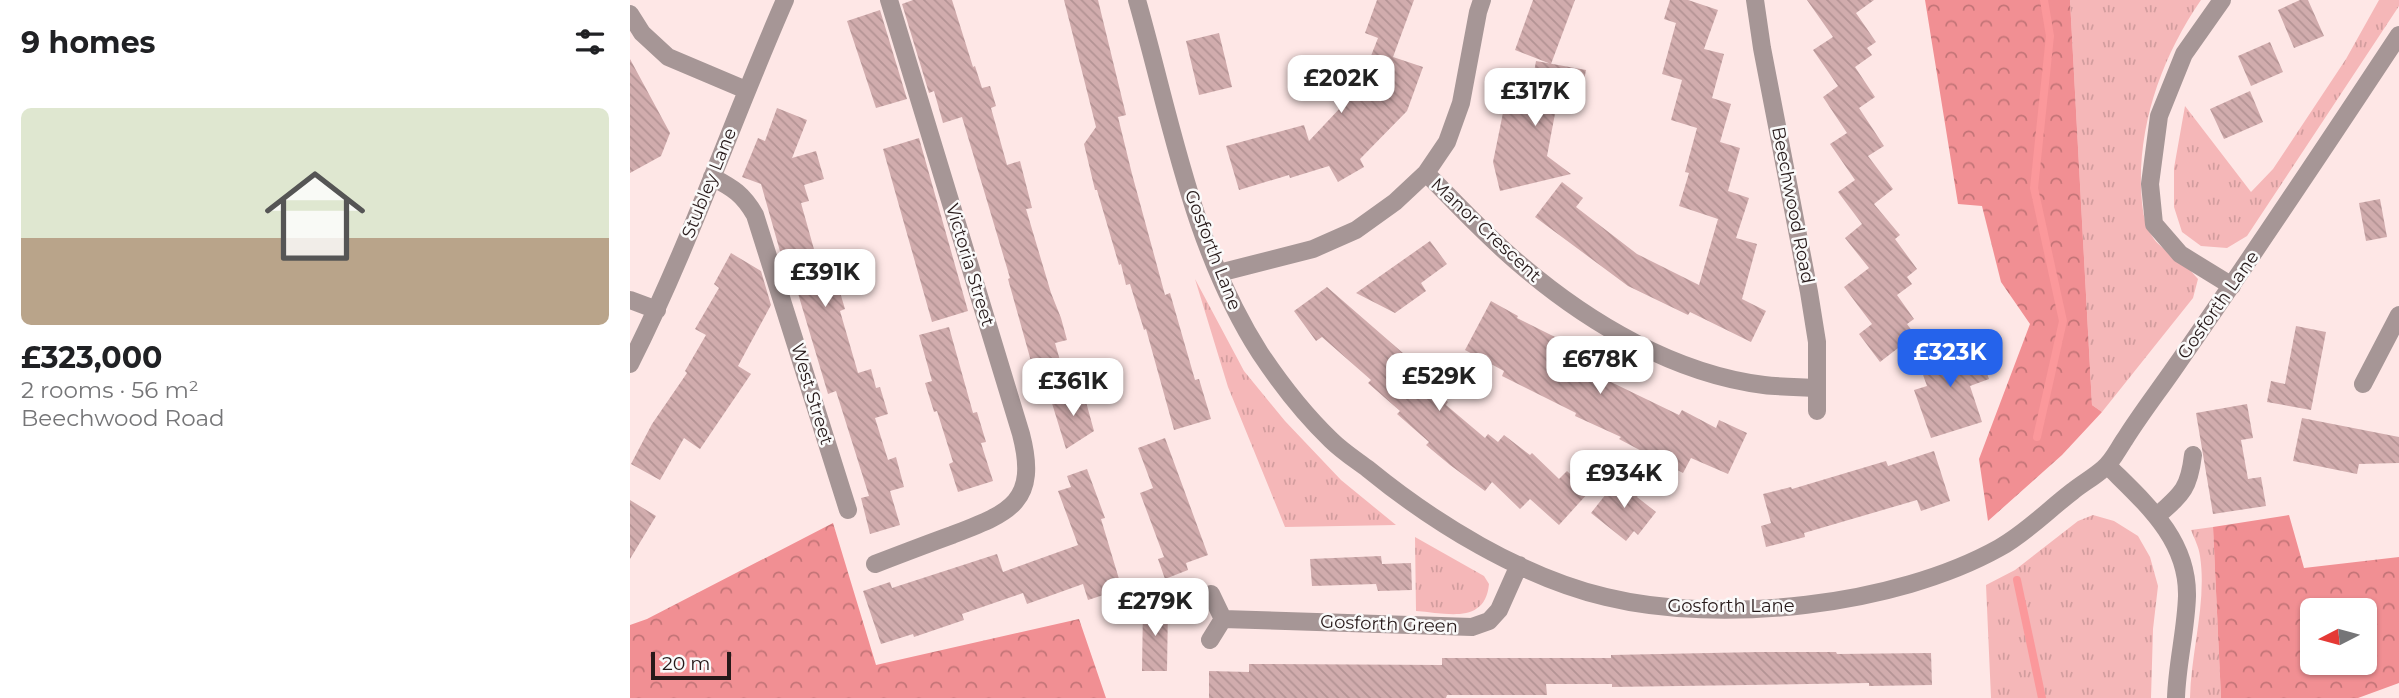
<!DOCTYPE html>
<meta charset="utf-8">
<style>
:root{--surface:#fff;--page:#f6f6f6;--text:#202124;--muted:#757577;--line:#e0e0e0;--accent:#2563eb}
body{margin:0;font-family:Montserrat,sans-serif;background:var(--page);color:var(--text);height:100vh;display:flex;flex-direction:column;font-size:26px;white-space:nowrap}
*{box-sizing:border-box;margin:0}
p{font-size:23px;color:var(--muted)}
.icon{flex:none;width:38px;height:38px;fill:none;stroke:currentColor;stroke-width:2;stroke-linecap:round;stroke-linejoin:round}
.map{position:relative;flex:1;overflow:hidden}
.details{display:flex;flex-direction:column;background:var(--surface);width:630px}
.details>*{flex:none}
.needle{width:46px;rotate:264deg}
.buttons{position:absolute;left:1670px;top:598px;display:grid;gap:14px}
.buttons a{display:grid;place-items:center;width:77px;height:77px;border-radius:10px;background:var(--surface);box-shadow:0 2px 5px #0004;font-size:35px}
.scale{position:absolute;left:21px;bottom:18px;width:80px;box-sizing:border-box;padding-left:7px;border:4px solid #261919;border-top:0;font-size:19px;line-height:24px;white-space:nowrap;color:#261919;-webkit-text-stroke:5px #fafafa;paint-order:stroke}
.price{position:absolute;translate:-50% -60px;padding:0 16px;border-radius:14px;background:#fff;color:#222;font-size:23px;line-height:46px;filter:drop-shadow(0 2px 4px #0008)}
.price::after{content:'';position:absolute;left:50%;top:42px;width:21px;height:16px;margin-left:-10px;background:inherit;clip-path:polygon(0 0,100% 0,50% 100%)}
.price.selected{background:var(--accent);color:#fff}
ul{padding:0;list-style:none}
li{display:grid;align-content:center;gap:14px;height:371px;padding:0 21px}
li+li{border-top:2px solid var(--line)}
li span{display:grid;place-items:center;height:217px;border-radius:10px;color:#555}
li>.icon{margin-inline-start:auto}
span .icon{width:126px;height:126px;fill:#fffc;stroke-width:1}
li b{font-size:30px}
h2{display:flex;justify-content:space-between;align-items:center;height:84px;padding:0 21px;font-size:30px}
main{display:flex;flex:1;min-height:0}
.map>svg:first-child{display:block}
.grass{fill:url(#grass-tufts)}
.forest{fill:url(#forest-crowns);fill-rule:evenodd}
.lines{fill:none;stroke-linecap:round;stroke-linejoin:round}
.stream{stroke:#fb989b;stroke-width:8}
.building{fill:url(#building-back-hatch)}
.minor{stroke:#a69696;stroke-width:18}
.labels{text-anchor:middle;stroke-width:5;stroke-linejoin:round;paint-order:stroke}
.street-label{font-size:18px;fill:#261919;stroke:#fafafa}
</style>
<main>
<section class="details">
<h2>9 homes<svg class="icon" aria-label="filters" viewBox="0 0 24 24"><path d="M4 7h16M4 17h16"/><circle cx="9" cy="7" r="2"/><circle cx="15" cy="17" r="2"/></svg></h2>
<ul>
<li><span style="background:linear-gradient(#dfe7d0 60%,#b9a48a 0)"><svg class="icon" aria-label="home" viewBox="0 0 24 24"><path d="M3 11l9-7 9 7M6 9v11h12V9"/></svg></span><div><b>£323,000</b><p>2 rooms · 56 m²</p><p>Beechwood Road</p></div></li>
</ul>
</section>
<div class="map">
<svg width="1769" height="698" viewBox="0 0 1769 698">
<defs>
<pattern id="grass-tufts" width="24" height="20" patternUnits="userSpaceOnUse" patternTransform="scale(1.75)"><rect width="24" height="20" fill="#f5b7b8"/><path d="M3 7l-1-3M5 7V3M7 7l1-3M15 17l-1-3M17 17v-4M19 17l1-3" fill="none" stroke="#d29d9e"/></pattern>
<pattern id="forest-crowns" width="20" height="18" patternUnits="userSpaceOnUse" patternTransform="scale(1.75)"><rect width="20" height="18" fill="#f18f93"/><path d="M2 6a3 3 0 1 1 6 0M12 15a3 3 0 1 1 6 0" fill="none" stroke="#c37477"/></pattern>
<pattern id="building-back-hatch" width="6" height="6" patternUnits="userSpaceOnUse" patternTransform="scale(1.75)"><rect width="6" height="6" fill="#d1acad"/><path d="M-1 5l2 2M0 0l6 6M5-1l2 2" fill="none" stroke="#b39394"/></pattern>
</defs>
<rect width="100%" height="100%" fill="#fee7e6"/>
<!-- grass -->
<path class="grass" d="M 1440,0 L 1571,0 C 1533,55 1509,121 1511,188 C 1512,206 1513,224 1524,239 C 1531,249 1545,255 1554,263 C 1559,268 1563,274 1568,279 L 1563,298 L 1472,412 L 1462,405 Z
M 1749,0 L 1769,0 L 1769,6 L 1617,236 L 1597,248 L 1571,246 L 1552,232 L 1544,207 L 1544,168 L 1555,106 L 1621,192 L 1643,169 L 1716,59 Z
M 565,279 L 614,371 L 655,421 L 711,480 L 766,525 L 655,527 L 598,387 Z
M 1463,515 L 1484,521 L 1508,536 L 1520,557 L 1528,586 L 1523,629 L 1521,698 L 1361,698 L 1356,585 L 1385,570 L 1448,521 Z
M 1583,527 L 1591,698 L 1560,698 C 1561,651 1577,602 1570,556 C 1569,547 1564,538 1561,530 Z
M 785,537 L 854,576 L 859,584 C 855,625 816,613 786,611 Z"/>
<!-- forest -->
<path class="forest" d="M 1295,0 L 1440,0 L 1462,405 L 1472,412 L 1432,455 L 1358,521 L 1349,459 L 1400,324 L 1371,282 L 1352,206 L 1328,204 Z
M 1659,515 L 1674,568 L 1769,557 L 1769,683 L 1728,698 L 1591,698 L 1583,527 ZM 1682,611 L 1734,611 L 1734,663 L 1682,663 Z
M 203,523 L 246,665 L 449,619 L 476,698 L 0,698 L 0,625 L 17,619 Z"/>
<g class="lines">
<!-- stream -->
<path class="stream" d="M 1407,437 L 1433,321 L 1404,188 L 1420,36 L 1414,0
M 1387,580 L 1412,698"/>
</g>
<!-- building -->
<path class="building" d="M 283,0 L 322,0 L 343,67 L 345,66 L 352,88 L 360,86 L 366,106 L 361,108 L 377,165 L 390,161 L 402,208 L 396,209 L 421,293 L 431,318 L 437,340 L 425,343 L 431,364 L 404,372 L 378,279 L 380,278 L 332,117 L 313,123 L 304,91 L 299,93 L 272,4 Z
M 434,0 L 468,0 L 496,115 L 488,117 L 502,174 L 535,295 L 540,293 L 565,380 L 569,379 L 581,419 L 544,430 L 516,329 L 514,330 L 500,284 L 496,285 L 491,264 L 489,265 L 467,190 L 465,190 L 454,144 L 466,127 Z
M 747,0 L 784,0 L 763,57 L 793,67 L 777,111 L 730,159 L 734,167 L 708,182 L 699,166 L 660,178 L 659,175 L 609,190 L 596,146 L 674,125 L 679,141 L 728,89 L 748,38 L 735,33 Z
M 903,0 L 945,0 L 921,64 L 885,50 Z
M 1040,0 L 1058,0 L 1088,10 L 1074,49 L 1094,54 L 1082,98 L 1101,104 L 1090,142 L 1110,148 L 1098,191 L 1119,198 L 1106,238 L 1127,244 L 1112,299 L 1136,311 L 1121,342 L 1060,312 L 1058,315 L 998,286 L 905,217 L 932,182 L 953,198 L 946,207 L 1007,254 L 1069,285 L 1088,219 L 1049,206 L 1059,173 L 1055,172 L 1067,128 L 1041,120 L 1052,80 L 1032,74 L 1046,23 L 1034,19 Z
M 1177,0 L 1244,0 L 1226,13 L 1246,42 L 1237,48 L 1242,55 L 1225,67 L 1245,97 L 1229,108 L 1254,146 L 1238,156 L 1263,189 L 1244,204 L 1270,235 L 1265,239 L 1287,269 L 1277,277 L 1282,284 L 1267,295 L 1284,319 L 1277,324 L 1285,335 L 1250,362 L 1229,334 L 1242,324 L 1214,287 L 1239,268 L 1215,238 L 1232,224 L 1208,192 L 1225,180 L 1200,144 L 1217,133 L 1193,97 L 1208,86 L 1183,50 L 1203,37 Z
M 1670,0 L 1678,0 L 1694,36 L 1664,48 L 1648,10 Z
M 250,10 L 277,99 L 246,108 L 217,21 Z
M 589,33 L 602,87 L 569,95 L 556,41 Z
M 1640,42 L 1653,72 L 1621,86 L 1608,56 Z
M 0,59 L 40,133 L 31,156 L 0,173 Z
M 906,61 L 956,70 L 949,107 L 927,103 L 917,156 L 941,174 L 870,191 L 863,162 L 875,103 L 898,108 Z
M 1620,91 L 1633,122 L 1594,139 L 1580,109 Z
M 147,108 L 177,120 L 162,158 L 186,151 L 194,179 L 174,185 L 179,201 L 171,203 L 187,260 L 190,259 L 197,282 L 206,279 L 215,309 L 210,311 L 228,373 L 241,369 L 246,388 L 250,387 L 258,414 L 245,418 L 258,460 L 266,457 L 274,487 L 260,491 L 270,525 L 240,534 L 231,498 L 239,496 L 206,391 L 198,394 L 161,270 L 157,276 L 131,184 L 112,177 L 128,138 L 135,141 Z
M 289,138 L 338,311 L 302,322 L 253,149 Z
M 1750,199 L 1757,237 L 1736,241 L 1729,203 Z
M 800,241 L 817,264 L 791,283 L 796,291 L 765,313 L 726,293 Z
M 101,253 L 131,271 L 141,305 L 108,366 L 121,374 L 70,449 L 54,438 L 30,480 L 1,464 L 22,424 L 57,373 L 55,371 L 76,335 L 65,329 L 89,288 L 84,284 Z
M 697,287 L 789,367 L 785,373 L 818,402 L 816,405 L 855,438 L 858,434 L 868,442 L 874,435 L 900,455 L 902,453 L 929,479 L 937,471 L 959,492 L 929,525 L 900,499 L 890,509 L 862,482 L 855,491 L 820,465 L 796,445 L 799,442 L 767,414 L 770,411 L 738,383 L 741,380 L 692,337 L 686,341 L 664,311 Z
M 861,301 L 888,316 L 887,318 L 925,337 L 921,346 L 957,363 L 954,369 L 1049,415 L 1052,410 L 1086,428 L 1089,420 L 1117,433 L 1098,474 L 1061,458 L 1053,473 L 989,439 L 991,437 L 945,416 L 946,413 L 872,376 L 874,371 L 835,350 Z
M 1666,326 L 1696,332 L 1681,410 L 1637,402 L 1641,381 L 1655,384 Z
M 319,327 L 343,413 L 347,412 L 356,442 L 351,443 L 363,481 L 328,492 L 319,464 L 323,462 L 307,411 L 304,412 L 295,383 L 302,381 L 289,335 Z
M 1328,345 L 1330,350 L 1347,345 L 1359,379 L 1340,386 L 1352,422 L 1301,438 L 1284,390 L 1297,386 L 1287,358 Z
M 453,391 L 464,431 L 436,449 L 421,400 Z
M 1617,404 L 1623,438 L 1611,440 L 1618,479 L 1631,477 L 1636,506 L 1583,514 L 1566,413 Z
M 1672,418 L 1769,437 L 1769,463 L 1729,464 L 1727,474 L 1663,461 Z
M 535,438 L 578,555 L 556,563 L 558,570 L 535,579 L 528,559 L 534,557 L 510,493 L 523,488 L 508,448 Z
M 1304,451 L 1320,501 L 1291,511 L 1287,500 L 1174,533 L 1175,537 L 1136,547 L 1131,526 L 1141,523 L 1133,494 L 1161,487 L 1162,489 L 1256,461 L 1258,466 Z
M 457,469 L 475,518 L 471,519 L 492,589 L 458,600 L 453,584 L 397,604 L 393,593 L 332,614 L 334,620 L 284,637 L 283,634 L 251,644 L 233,591 L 260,582 L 262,588 L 367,554 L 373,572 L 448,545 L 428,491 L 441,487 L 437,476 Z
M 991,475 L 1011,491 L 1007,497 L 1026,512 L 1008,535 L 1004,531 L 996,541 L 961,513 Z
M 0,500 L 26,516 L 0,559 Z
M 751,556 L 752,564 L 781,563 L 782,590 L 748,591 L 746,584 L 682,586 L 680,559 Z
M 513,605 L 538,605 L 537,671 L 512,671 Z
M 1129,652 L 1206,652 L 1207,654 L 1301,653 L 1302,685 L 1239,686 L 1239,683 L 982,687 L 982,684 L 916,684 L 917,695 L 817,695 L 816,698 L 579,698 L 579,671 L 619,672 L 619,664 L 812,665 L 812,658 L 981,658 L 981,655 Z"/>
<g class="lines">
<!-- minor -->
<path class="minor" d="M 507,0 C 541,119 562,247 630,353 C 650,383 675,415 701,440 C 712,451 726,460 738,469 C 804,523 892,577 976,597 C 1091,625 1265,606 1369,548 C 1396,533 1418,510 1443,491 C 1453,483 1464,477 1473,469 C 1483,461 1488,449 1495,439 C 1510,415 1527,393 1543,370 C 1620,260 1695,147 1769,35
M 1125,0 L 1132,48 L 1179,292 L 1187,342 L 1187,411
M 1592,0 L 1554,54 L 1529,116 L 1520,184 L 1524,224 L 1550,254 L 1602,286
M 0,14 L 12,33 L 38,57 L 116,90
M 796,173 C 827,204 858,238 892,266 C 959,323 1045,374 1134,385 C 1151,387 1169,387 1187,388
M 82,177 C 103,188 113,194 125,215 L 218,510
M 589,273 L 683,249 L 726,230 L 765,202 L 796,173 L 817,142 L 831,103 L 848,12 L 852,0
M 0,300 L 27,310
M 0,364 C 59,247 102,121 155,0
M 1733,384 L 1769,315
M 1478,466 C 1515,503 1558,539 1557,596 C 1556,630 1547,664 1546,698
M 1527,516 C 1552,494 1559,489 1563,455
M 245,564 C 271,554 297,544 322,535 C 379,513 409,503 391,434 L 259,0
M 593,619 L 842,627 L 859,621 L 869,610 L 889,565
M 580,640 L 593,619 L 581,594"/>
</g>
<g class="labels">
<!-- street labels -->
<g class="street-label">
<text transform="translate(79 183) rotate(-68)" y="6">Stubley Lane</text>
<text transform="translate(1163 205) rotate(79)" y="6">Beechwood Road</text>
<text transform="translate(856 230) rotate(43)" y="6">Manor Crescent</text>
<text transform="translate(583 250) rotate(69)" y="6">Gosforth Lane</text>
<text transform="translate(340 265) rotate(73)" y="6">Victoria Street</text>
<text transform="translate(1588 305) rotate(-55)" y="6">Gosforth Lane</text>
<text transform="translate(182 394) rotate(73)" y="6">West Street</text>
<text x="1101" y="612">Gosforth Lane</text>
<text transform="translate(759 624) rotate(2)" y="6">Gosforth Green</text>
</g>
</g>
</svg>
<div class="buttons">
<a><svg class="needle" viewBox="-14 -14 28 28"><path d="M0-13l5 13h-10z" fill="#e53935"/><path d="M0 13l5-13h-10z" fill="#757577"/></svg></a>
</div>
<div class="scale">20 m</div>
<b class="price" style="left:711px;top:115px">£202K</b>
<b class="price" style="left:905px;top:128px">£317K</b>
<b class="price" style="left:195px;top:309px">£391K</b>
<b class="price selected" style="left:1320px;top:389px">£323K</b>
<b class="price" style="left:970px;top:396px">£678K</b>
<b class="price" style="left:809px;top:413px">£529K</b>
<b class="price" style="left:443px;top:418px">£361K</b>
<b class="price" style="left:994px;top:510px">£934K</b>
<b class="price" style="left:525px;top:638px">£279K</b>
</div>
</main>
